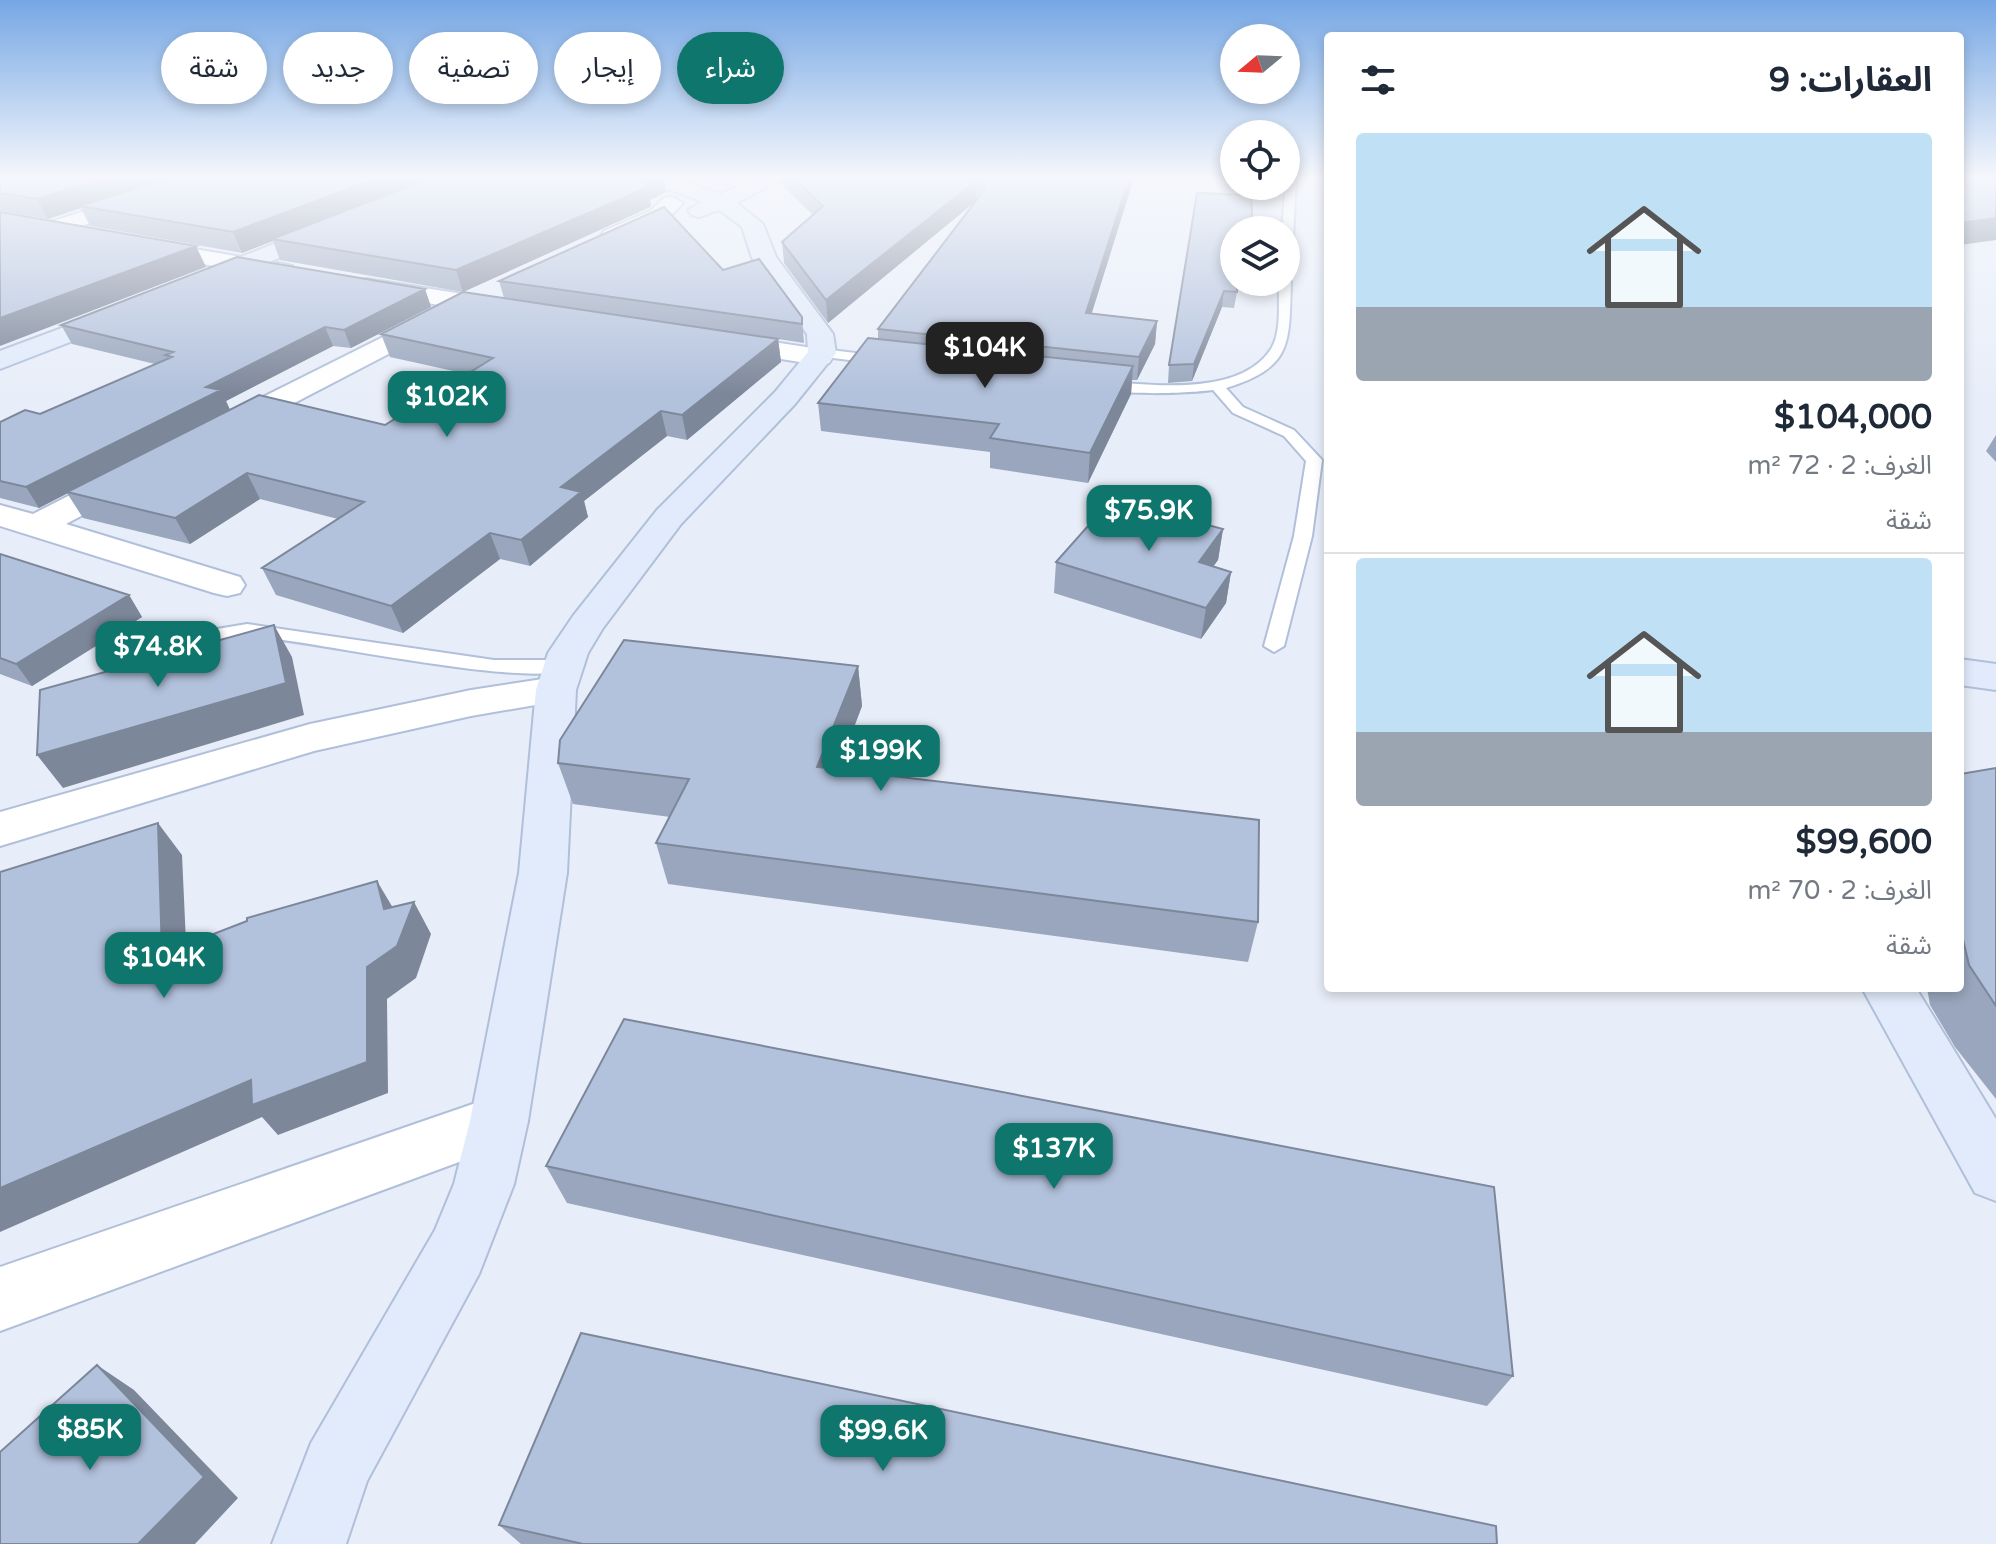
<!DOCTYPE html>
<html lang="ar">
<meta charset="utf-8">
<style>
:root{--surface:#fff;--page:#f2f2f3;--text:#1f2937;--muted:#747a83;--line:#e0e1e3;--accent:#0f766e}
body{margin:0;font-family:"Varela Round","Noto Sans Arabic",sans-serif;background:var(--page);color:var(--text);direction:rtl;height:100vh;display:flex;flex-direction:column;font-size:30px;white-space:nowrap}
*{box-sizing:border-box;margin:0}
p{font-size:26px;color:var(--muted)}
.icon{flex:none;width:44px;height:44px;fill:none;stroke:currentColor;stroke-width:2;stroke-linecap:round;stroke-linejoin:round}
.map{position:relative;flex:1;overflow:hidden;direction:ltr}
.side{position:absolute;left:1324px;top:32px;width:640px;height:960px;display:flex;flex-direction:column;background:var(--surface);border-radius:8px;box-shadow:0 4px 12px #0003;direction:rtl}
.side>*{flex:none}
.top-card{position:absolute;left:24px;top:32px;width:760px;height:72px;direction:rtl;display:flex;gap:16px}
.needle{width:52px;rotate:251deg}
.buttons{position:absolute;left:1220px;top:24px;display:grid;gap:16px}
.buttons a{display:grid;place-items:center;width:80px;height:80px;border-radius:50%;background:var(--surface);box-shadow:0 4px 12px #0003;font-size:40px}
.price{position:absolute;translate:-50% -68px;padding:0 18px;border-radius:16px;background:var(--accent);color:#fff;font-size:26px;line-height:52px;filter:drop-shadow(0 2px 4px #0008)}
.price::after{content:'';position:absolute;left:50%;top:48px;width:24px;height:18px;margin-left:-12px;background:inherit;clip-path:polygon(0 0,100% 0,50% 100%)}
.price.current{background:#222;color:#fff}
ul{padding:0;list-style:none}
li{display:grid;align-content:center;gap:16px;height:424px;padding:0 32px}
li+li{border-top:2px solid var(--line)}
li span{display:grid;place-items:center;height:248px;border-radius:8px;color:#555}
li>.icon{margin-inline-start:auto}
span .icon{width:144px;height:144px;fill:#fffc;stroke-width:1}
li b{font-size:34px}
h2{display:flex;justify-content:space-between;align-items:center;height:96px;padding:0 32px;font-size:34px}
.chip{padding:0 28px;border-radius:36px;background:var(--surface);box-shadow:0 4px 12px #0003;font-size:28px;line-height:72px}
.chip.current{background:var(--accent);color:#fff}
.map>svg:first-child{display:block}
.lines{fill:none;stroke-linecap:round;stroke-linejoin:round}
.lane-casing{stroke:#b0bfda;stroke-width:4}
.street-casing{stroke:#b0bfda;stroke-width:4}
.secondary-casing{stroke:#b0bfda;stroke-width:4}
.lane{fill:#fff;fill-rule:evenodd}
.street{fill:#fff;fill-rule:evenodd}
.secondary{fill:#e1ebfb;fill-rule:evenodd}
.wall{fill:#99a6bd}
.shaded-wall{fill:#7d879a}
.building{fill:#b2c1dc;stroke:#7d879a;stroke-width:2}
</style>
<div class="map">
<svg width="1996" height="1544" viewBox="0 0 1996 1544">
<rect width="100%" height="100%" fill="#e8eef9"/>
<g class="lines">
<!-- lane casing -->
<g class="lane-casing">
<path id="lane" d="M 1286,178 L 1296,178 L 1292,259 L 1286,263 L 1286,230 L 1282,230 Z
M 1286,279 L 1291,282 C 1289,344 1293,367 1226,388 L 1243,407 L 1294,430 L 1322,460 L 1312,536 L 1284,646 L 1274,652 L 1264,646 L 1294,536 L 1306,461 L 1284,436 L 1233,413 L 1213,390 C 1191,393 1111,397 1095,385 L 1102,381 C 1150,385 1240,397 1271,349 C 1282,332 1278,301 1279,282 L 1286,282 Z
M 822,349 L 881,356 L 888,360 L 881,364 L 817,356 L 817,350 Z
M 247,624 L 494,660 L 562,660 L 572,666 C 549,694 296,637 248,636 C 210,635 178,656 146,673 L 139,675 L 129,669 L 132,665 L 193,633 Z"/>
</g>
<!-- street casing -->
<g class="street-casing">
<path id="street" d="M 188,178 L 217,178 L 214,182 L 0,253 L 0,238 Z
M 672,197 L 683,203 L 666,221 L 612,243 L 604,241 L 601,236 L 604,231 L 650,211 L 664,198 Z
M 142,240 L 283,264 L 292,266 L 295,271 L 292,276 L 283,278 L 134,252 L 130,247 L 134,242 Z
M 367,279 L 508,301 L 517,304 L 521,309 L 517,314 L 508,317 L 358,291 L 355,286 L 358,281 Z
M 437,310 L 446,312 L 450,318 L 446,324 L 235,434 L 224,437 L 213,434 L 209,428 L 213,422 Z
M 722,334 L 819,349 L 829,351 L 833,357 L 829,363 L 819,365 L 712,348 L 708,342 L 712,336 Z
M 128,468 L 139,471 L 144,478 L 139,485 L 66,524 L 240,577 L 245,585 L 240,593 L 227,596 L 214,593 L 0,526 L 0,505 L 33,514 L 117,471 Z
M 556,677 L 570,681 L 576,690 L 570,699 L 471,716 L 314,751 L 0,846 L 0,812 L 310,724 L 471,690 Z
M 499,1095 L 519,1102 L 528,1121 L 519,1140 L 0,1331 L 0,1267 Z"/>
</g>
<!-- secondary casing -->
<g class="secondary-casing">
<path id="secondary" d="M 612,178 L 671,178 L 721,194 L 754,178 L 779,178 L 776,182 L 737,203 L 763,224 L 776,257 L 833,334 L 836,353 L 795,404 L 681,524 L 603,628 L 588,653 L 576,690 L 567,873 L 528,1121 L 514,1184 L 479,1274 L 367,1481 L 346,1544 L 272,1544 L 311,1443 L 435,1230 L 454,1184 L 470,1121 L 519,873 L 536,690 L 548,653 L 573,616 L 657,510 L 775,392 L 808,352 L 807,334 L 752,258 L 742,227 L 719,210 L 699,217 L 691,215 L 688,210 L 702,202 C 688,196 672,189 657,187 C 642,185 622,189 612,178 Z
M 332,221 L 340,223 L 343,228 L 340,233 L 208,287 L 190,287 L 187,282 L 190,277 Z
M 121,306 L 130,309 L 134,314 L 130,319 L 0,369 L 0,351 Z
M 1960,659 L 1996,664 L 1996,690 L 1960,685 Z
M 1862,988 L 1916,988 L 1996,1119 L 1996,1201 L 1975,1193 Z"/>
</g>
<!-- lane -->
<use href="#lane" class="lane"/>
<!-- street -->
<use href="#street" class="street"/>
<!-- secondary -->
<use href="#secondary" class="secondary"/>
</g>
<!-- wall -->
<path class="wall" d="M 0,178 L 663,178 L 666,192 L 650,200 L 651,206 L 648,208 L 463,292 L 280,260 L 273,241 L 242,253 L 90,226 L 81,208 L 48,219 L 0,211 Z
M 779,178 L 1134,178 L 1091,313 L 1157,321 L 1155,344 L 1137,380 L 1132,380 L 1131,394 L 1088,483 L 990,468 L 990,452 L 821,431 L 818,403 L 878,339 L 878,329 L 976,201 L 828,323 L 784,263 L 782,242 L 813,215 L 779,182 Z
M 1234,230 L 1237,292 L 1234,308 L 1222,307 L 1192,381 L 1168,383 L 1169,365 Z
M 723,270 L 802,317 L 804,343 L 732,332 L 778,339 L 781,362 L 687,440 L 667,436 L 584,501 L 588,517 L 530,566 L 500,559 L 403,633 L 276,595 L 262,568 L 338,519 L 260,499 L 190,544 L 83,518 L 67,493 L 39,508 L 0,498 L 0,422 L 40,414 L 155,364 L 72,344 L 61,325 L 425,289 L 431,307 L 351,348 L 333,346 L 226,401 L 230,410 L 385,425 L 467,374 L 390,357 L 381,334 L 504,298 L 499,281 Z
M 1996,435 L 1996,462 L 1986,451 Z
M 1223,529 L 1218,560 L 1213,566 L 1231,572 L 1226,603 L 1201,639 L 1054,593 L 1056,562 Z
M 0,554 L 129,595 L 142,617 L 32,686 L 0,674 Z
M 858,666 L 862,706 L 838,770 L 1258,922 L 1248,962 L 668,884 L 656,843 L 670,817 L 573,804 L 558,763 Z
M 1996,768 L 1996,1099 L 1955,1047 L 1930,1005 L 1927,988 L 1960,988 L 1960,774 Z
M 546,1166 L 1513,1376 L 1487,1406 L 567,1203 Z
M 499,1525 L 1497,1544 L 521,1544 Z"/>
<!-- shaded-wall -->
<path class="shaded-wall" d="M 107,178 L 178,178 L 80,206 L 81,208 L 48,219 L 37,199 Z
M 378,178 L 435,178 L 272,239 L 273,241 L 242,253 L 233,232 Z
M 651,178 L 663,178 L 666,192 L 650,200 L 651,206 L 648,208 L 463,292 L 456,270 Z
M 1129,178 L 1134,178 L 1085,335 L 1086,313 Z
M 976,181 L 976,201 L 828,323 L 826,300 Z
M 1996,218 L 1996,240 L 1960,245 L 1960,223 Z
M 196,246 L 206,267 L 0,346 L 0,318 Z
M 425,289 L 431,307 L 351,348 L 344,330 Z
M 1224,291 L 1222,307 L 1192,381 L 1194,364 Z
M 1157,321 L 1155,344 L 1137,380 L 1139,357 Z
M 325,327 L 333,346 L 226,401 L 230,410 L 39,508 L 26,487 L 206,387 Z
M 778,339 L 781,362 L 687,440 L 682,415 Z
M 1133,366 L 1131,394 L 1088,483 L 1090,453 Z
M 661,411 L 667,436 L 584,501 L 588,517 L 530,566 L 521,540 L 561,487 Z
M 247,473 L 260,499 L 190,544 L 175,518 Z
M 1223,529 L 1218,560 L 1194,593 L 1199,562 Z
M 490,533 L 500,559 L 403,633 L 391,606 Z
M 1231,572 L 1226,603 L 1201,639 L 1206,608 Z
M 129,595 L 142,617 L 32,686 L 16,664 Z
M 274,625 L 292,657 L 304,715 L 63,788 L 37,755 Z
M 858,666 L 862,706 L 823,808 L 817,767 Z
M 158,823 L 182,855 L 188,986 L 162,954 Z
M 377,881 L 396,913 L 414,902 L 431,934 L 416,978 L 387,999 L 388,1093 L 278,1135 L 262,1117 L 0,1232 L 0,1188 L 367,967 L 384,909 Z
M 97,1365 L 134,1390 L 238,1498 L 195,1544 L 138,1544 Z"/>
<!-- building -->
<path class="building" d="M 0,178 L 107,178 L 37,199 L 0,193 Z
M 169,178 L 378,178 L 233,232 L 80,206 Z
M 430,178 L 651,178 L 643,182 L 647,186 L 644,189 L 456,270 L 272,239 Z
M 793,178 L 1129,178 L 1086,313 L 1157,321 L 1139,357 L 878,329 L 985,189 L 976,181 L 826,300 L 782,242 L 823,206 Z
M 1960,178 L 1996,178 L 1996,218 L 1960,223 Z
M 1197,193 L 1251,195 L 1253,230 L 1234,230 L 1234,282 L 1237,282 L 1237,292 L 1224,291 L 1194,364 L 1169,365 Z
M 664,207 L 723,270 L 759,259 L 802,317 L 802,324 L 499,281 Z
M 0,212 L 196,246 L 0,318 Z
M 237,257 L 425,289 L 344,330 L 325,327 L 206,387 L 221,390 L 26,487 L 0,481 L 0,422 L 25,410 L 40,414 L 172,357 L 165,355 L 173,352 L 61,325 Z
M 463,292 L 778,339 L 682,415 L 661,411 L 561,487 L 581,492 L 521,540 L 490,533 L 391,606 L 262,568 L 364,502 L 247,473 L 175,518 L 67,492 L 259,395 L 385,425 L 493,358 L 381,334 Z
M 868,338 L 1133,366 L 1090,453 L 990,438 L 999,424 L 818,403 Z
M 1112,499 L 1223,529 L 1199,562 L 1231,572 L 1206,608 L 1056,562 Z
M 0,554 L 129,595 L 16,664 L 0,658 Z
M 274,625 L 286,683 L 37,755 L 40,690 Z
M 624,640 L 858,666 L 817,767 L 1259,820 L 1258,922 L 656,843 L 689,779 L 558,763 L 560,740 Z
M 1996,768 L 1996,1006 L 1969,965 L 1960,927 L 1960,774 Z
M 158,823 L 162,954 L 247,921 L 247,918 L 377,881 L 384,909 L 414,902 L 397,946 L 367,967 L 367,1062 L 252,1105 L 251,1080 L 0,1188 L 0,872 Z
M 624,1019 L 1494,1187 L 1513,1376 L 546,1166 Z
M 581,1333 L 1496,1526 L 1497,1544 L 583,1544 L 499,1525 Z
M 97,1365 L 204,1477 L 138,1544 L 0,1544 L 0,1452 Z"/>
<!-- sky -->
<linearGradient id="sky" x2="0" y2="1"><stop stop-color="#76a7e4"/><stop offset="0.45" stop-color="#f5f7fc"/><stop offset="1" stop-color="#f5f7fc" stop-opacity="0"/></linearGradient>
<rect width="1996" height="394" fill="url(#sky)"/>
</svg>
<div class="buttons">
<a><svg class="needle" viewBox="-14 -14 28 28"><path d="M0-13l5 13h-10z" fill="#e53935"/><path d="M0 13l5-13h-10z" fill="#747a83"/></svg></a>
<a><svg class="icon" aria-label="locate" viewBox="0 0 24 24"><circle cx="12" cy="12" r="6"/><path d="M12 2v4M12 18v4M2 12h4M18 12h4"/></svg></a>
<a><svg class="icon" aria-label="layers" viewBox="0 0 24 24"><path d="M12 4l9 5-9 5-9-5zM3 14l9 5 9-5"/></svg></a>
</div>
<b class="price current" style="left:985px;top:390px">$104K</b>
<b class="price" style="left:447px;top:439px">$102K</b>
<b class="price" style="left:1149px;top:553px">$75.9K</b>
<b class="price" style="left:158px;top:689px">$74.8K</b>
<b class="price" style="left:881px;top:793px">$199K</b>
<b class="price" style="left:164px;top:1000px">$104K</b>
<b class="price" style="left:1054px;top:1191px">$137K</b>
<b class="price" style="left:90px;top:1472px">$85K</b>
<b class="price" style="left:883px;top:1473px">$99.6K</b>
<div class="top-card">
<a class="chip current">شراء</a>
<a class="chip">إيجار</a>
<a class="chip">تصفية</a>
<a class="chip">جديد</a>
<a class="chip">شقة</a>
</div>
<section class="side">
<h2>العقارات: 9<svg class="icon" aria-label="filters" viewBox="0 0 24 24"><path d="M4 7h16M4 17h16"/><circle cx="9" cy="7" r="2"/><circle cx="15" cy="17" r="2"/></svg></h2>
<ul>
<li><span style="background:linear-gradient(#bfe0f5 70%,#9aa5b1 0)"><svg class="icon" aria-label="home" viewBox="0 0 24 24"><path d="M3 11l9-7 9 7M6 9v11h12V9"/></svg></span><div><b>$104,000</b><p>الغرف: 2 · 72 m²</p><p>شقة</p></div></li>
<li><span style="background:linear-gradient(#bfe0f5 70%,#9aa5b1 0)"><svg class="icon" aria-label="home" viewBox="0 0 24 24"><path d="M3 11l9-7 9 7M6 9v11h12V9"/></svg></span><div><b>$99,600</b><p>الغرف: 2 · 70 m²</p><p>شقة</p></div></li>
</ul>
</section>
</div>
